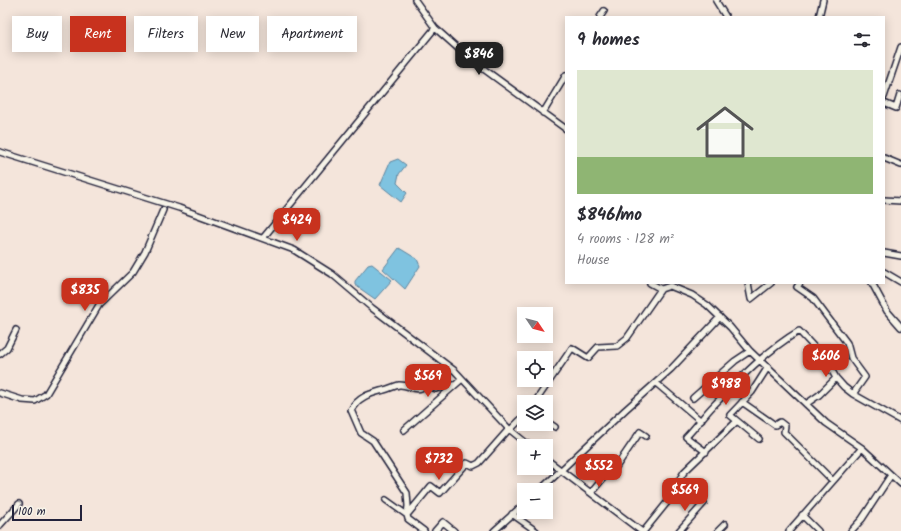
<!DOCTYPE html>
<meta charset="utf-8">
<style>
:root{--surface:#fff;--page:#f2f2f3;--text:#2b2b33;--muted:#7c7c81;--accent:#c8321e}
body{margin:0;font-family:Kalam,sans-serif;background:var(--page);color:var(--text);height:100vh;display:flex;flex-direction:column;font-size:15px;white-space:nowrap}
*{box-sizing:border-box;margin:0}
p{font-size:13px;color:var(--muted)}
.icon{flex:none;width:22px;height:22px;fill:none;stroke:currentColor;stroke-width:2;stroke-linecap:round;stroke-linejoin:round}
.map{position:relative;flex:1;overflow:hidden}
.drawer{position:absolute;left:565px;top:16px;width:320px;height:268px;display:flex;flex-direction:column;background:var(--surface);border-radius:0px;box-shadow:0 2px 10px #0003}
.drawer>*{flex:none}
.top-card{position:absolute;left:12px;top:16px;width:380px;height:36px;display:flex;gap:8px}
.needle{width:26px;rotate:125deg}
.buttons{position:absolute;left:517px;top:307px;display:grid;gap:8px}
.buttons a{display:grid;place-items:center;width:36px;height:36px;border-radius:0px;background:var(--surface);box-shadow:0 2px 10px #0003;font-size:20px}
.scale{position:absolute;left:12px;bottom:10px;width:70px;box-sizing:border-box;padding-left:4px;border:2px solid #22223b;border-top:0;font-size:11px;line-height:14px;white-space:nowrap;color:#22223b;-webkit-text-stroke:3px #f7f3e8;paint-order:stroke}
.price{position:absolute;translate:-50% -34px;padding:0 9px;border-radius:8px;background:var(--accent);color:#fff;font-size:13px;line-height:26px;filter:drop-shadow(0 1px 2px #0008)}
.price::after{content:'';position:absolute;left:50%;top:24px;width:12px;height:9px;margin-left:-6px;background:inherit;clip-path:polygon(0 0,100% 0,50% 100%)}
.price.current{background:#222;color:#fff}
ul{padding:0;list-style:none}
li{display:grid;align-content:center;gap:8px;height:212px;padding:0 12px}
li span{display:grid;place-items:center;height:124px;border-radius:0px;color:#555}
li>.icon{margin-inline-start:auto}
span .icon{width:72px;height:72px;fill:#fffc;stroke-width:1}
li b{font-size:17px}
h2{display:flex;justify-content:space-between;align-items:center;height:48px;padding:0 12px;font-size:17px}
.tag{padding:0 14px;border-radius:0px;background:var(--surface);box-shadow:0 2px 10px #0003;font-size:14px;line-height:36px}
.tag.current{background:var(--accent);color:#fff}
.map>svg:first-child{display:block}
.water{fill:#7fc3e0;stroke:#5a839e}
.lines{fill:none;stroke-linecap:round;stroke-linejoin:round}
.minor-casing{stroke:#22223b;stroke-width:8}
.minor{stroke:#f7f3e8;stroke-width:5}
</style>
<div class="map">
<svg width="901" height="531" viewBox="0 0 901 531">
<rect width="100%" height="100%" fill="#f4e5db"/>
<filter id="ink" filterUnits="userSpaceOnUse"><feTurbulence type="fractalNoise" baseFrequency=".025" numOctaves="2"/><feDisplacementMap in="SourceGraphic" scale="8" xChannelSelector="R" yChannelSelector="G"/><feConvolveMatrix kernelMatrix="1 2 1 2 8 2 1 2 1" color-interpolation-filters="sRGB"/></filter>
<g filter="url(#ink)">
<!-- water -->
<path class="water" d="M 398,159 L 406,165 L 399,174 L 397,183 L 407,193 L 401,202 L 380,185 L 390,162 Z
M 399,248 L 417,259 L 420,266 L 405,289 L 383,269 Z
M 372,264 L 392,280 L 375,299 L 355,285 L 355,281 L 368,265 Z"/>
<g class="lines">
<!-- minor casing -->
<g class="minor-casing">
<path id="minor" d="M 415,0 L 435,28 L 470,59 L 566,129
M 717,0 L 716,1 L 726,17
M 600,17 L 604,11
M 819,17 L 823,0
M 884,97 L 901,47
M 884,103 L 896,108 L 900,95
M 543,113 L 566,75
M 0,152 L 179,208 L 294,250 L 332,274 L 372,308 L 455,371 L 509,429 L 530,446
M 884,158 L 901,165
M 884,200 L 901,201
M 263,238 L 435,28
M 884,253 L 901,256
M 884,272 L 901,282
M 650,283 L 661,289 L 670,286 L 692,295 L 707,305 L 730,327 L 750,351 L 826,423 L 862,448 L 789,531
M 748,283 L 751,299 L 771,283
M 800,283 L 797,287 L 813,298 L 828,318 L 847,343 L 851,358 L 865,377 L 853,394
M 872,283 L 887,311 L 901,327
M 0,354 L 7,348 L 16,330
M 656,383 L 701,421
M 0,393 L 22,400 L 35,401 L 46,394 L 99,305 L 133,272 L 145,252 L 163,210
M 693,398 L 735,361 L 750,351
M 535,402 L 572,348 L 588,358 L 598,347 L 617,346 L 627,338 L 661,289
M 742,402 L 775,425 L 780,422 L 785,426 L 784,432 L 833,481
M 806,404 L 819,395 L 836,378
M 546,421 L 555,427
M 404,430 L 462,379
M 510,430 L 524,416
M 759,439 L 730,415 L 752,392 L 768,367
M 862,448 L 901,484
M 706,452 L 686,437 C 696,427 704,415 714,405 C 740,378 767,350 799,331 L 826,360 L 836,378 L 844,387 L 853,394 L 901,421
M 546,459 L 641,531
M 540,490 L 625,410 L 671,369 L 720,317
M 591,493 L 609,471 L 612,473 L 640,432 L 646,436
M 386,500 L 407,515 L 408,506 L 407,493 L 373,441 L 361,433 L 351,410 C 359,396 370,394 384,390 C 389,389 394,386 399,385 C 409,384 417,394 425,385 L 436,389 L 447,385 L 455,385
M 512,514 L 536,531
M 802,515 L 818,531
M 0,525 L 19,504
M 424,531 L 408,519 L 407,515 L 431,486 L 440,493 L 467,463 L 473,466 L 479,463 L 509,429
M 435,531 L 443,522 L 454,531
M 494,531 L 524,504
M 644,531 L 682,484 L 678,482 L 684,472 L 737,421
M 679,531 L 704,503
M 718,531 L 725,524
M 851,531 L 862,519 L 891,475"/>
</g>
<!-- minor -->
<use href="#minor" class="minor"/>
</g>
</g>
</svg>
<div class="buttons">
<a><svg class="needle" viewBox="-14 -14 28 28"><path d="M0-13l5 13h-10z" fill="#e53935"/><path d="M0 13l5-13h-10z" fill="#7c7c81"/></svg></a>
<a><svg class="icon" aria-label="locate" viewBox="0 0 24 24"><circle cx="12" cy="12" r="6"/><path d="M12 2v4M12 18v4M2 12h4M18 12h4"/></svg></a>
<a><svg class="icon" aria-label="layers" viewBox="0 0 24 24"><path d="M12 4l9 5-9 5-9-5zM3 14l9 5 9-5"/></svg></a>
<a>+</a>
<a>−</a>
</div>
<div class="scale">100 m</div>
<b class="price current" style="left:479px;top:76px">$846</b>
<b class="price" style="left:297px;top:242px">$424</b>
<b class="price" style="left:85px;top:312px">$835</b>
<b class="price" style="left:826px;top:378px">$606</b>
<b class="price" style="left:428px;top:398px">$569</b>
<b class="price" style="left:726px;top:406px">$988</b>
<b class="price" style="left:439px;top:481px">$732</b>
<b class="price" style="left:599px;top:488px">$552</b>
<b class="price" style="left:685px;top:512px">$569</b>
<div class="top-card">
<a class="tag">Buy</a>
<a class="tag current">Rent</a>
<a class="tag">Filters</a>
<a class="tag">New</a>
<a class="tag">Apartment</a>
</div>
<section class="drawer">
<h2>9 homes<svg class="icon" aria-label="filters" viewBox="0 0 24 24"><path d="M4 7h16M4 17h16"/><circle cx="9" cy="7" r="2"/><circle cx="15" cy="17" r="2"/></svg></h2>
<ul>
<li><span style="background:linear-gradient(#dfe7d0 70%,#8fb573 0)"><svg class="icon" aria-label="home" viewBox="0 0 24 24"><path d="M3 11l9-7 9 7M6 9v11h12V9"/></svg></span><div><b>$846/mo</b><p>4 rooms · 128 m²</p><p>House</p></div></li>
</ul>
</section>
</div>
